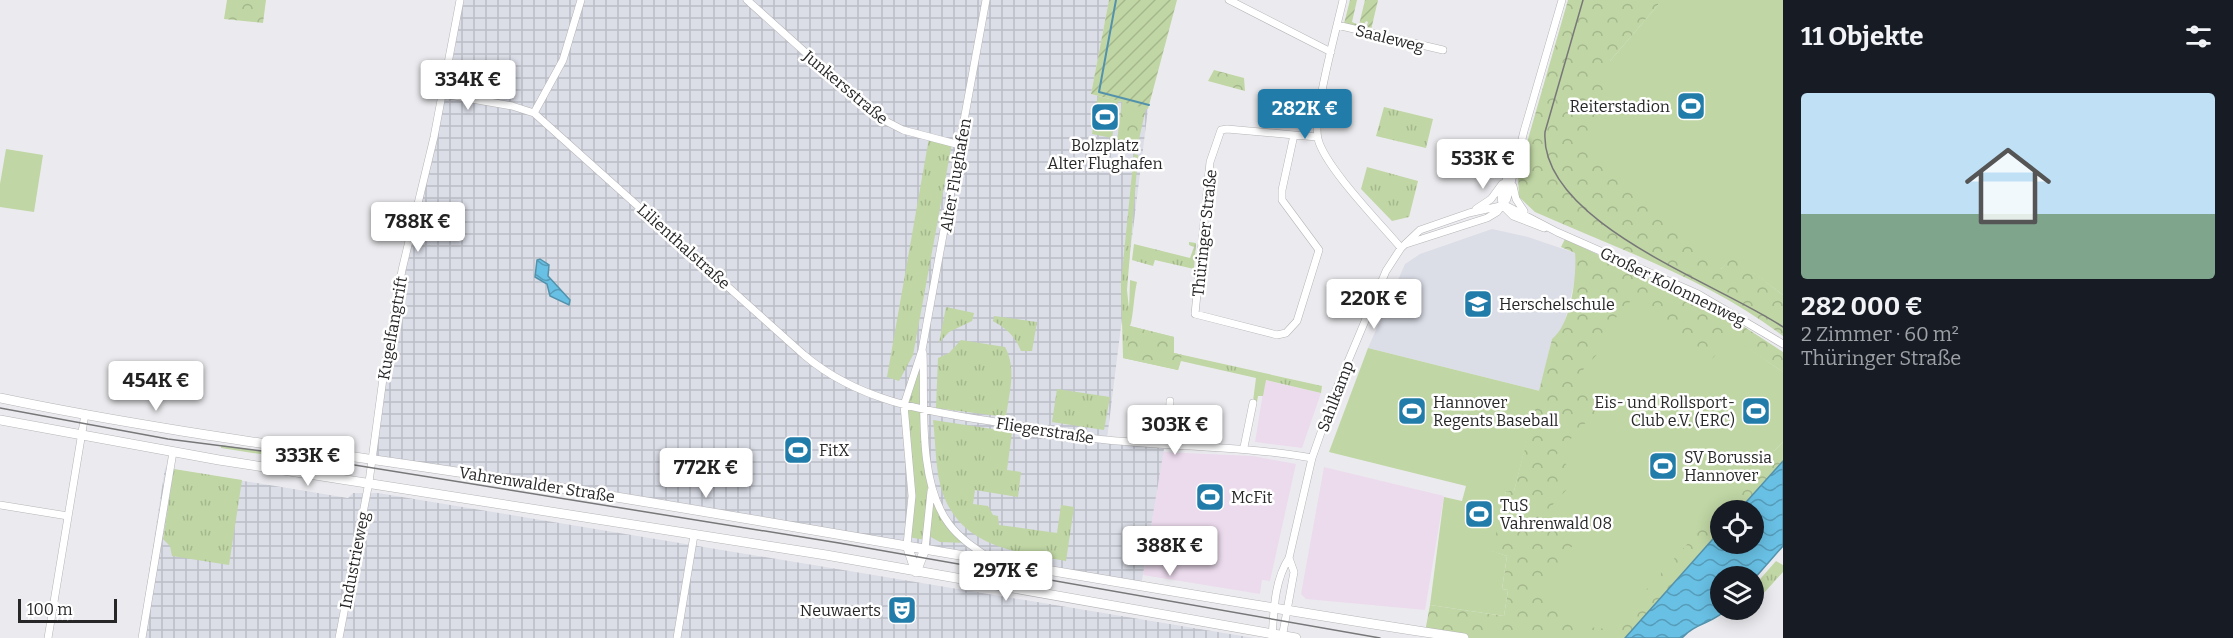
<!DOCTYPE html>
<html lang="de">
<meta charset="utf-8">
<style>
:root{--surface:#171b24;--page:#20242c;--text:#f1f3f6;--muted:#9ea1a6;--line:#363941;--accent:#227caa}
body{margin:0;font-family:Bitter,serif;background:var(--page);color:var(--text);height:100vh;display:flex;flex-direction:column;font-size:22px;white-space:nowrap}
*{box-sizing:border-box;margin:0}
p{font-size:20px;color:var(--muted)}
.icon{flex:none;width:33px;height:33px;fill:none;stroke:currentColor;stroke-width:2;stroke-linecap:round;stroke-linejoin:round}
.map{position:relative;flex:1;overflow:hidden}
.sheet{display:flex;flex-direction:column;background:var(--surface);width:450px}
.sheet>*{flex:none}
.controls{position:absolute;left:1710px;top:500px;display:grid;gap:12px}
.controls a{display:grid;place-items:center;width:54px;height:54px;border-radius:50%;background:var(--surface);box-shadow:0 3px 15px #0003;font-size:30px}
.scale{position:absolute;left:18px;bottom:15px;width:99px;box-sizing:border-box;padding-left:6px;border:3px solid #272728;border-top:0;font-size:16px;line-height:21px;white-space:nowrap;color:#272728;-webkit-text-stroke:4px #fff;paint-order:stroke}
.price{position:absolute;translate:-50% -51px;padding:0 14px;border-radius:6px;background:#fff;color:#222;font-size:20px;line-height:39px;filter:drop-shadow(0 2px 3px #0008)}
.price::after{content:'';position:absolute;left:50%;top:36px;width:18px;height:14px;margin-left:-9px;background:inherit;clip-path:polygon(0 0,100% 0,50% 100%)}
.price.active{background:var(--accent);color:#fff}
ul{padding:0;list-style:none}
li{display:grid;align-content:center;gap:12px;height:318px;padding:0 18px}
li+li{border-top:2px solid var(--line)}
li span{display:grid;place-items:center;height:186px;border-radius:6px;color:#555}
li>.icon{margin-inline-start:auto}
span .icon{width:108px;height:108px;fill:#fffc;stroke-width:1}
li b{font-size:26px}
h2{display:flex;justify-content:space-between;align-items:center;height:72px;padding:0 18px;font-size:26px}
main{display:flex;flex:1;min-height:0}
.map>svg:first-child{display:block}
.commercial{fill:#ecdbed}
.industrial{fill:url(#industrial-grid)}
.built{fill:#dbdde7}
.grass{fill:url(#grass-tufts)}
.park{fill:url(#park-crowns)}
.garden{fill:url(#garden-furrows)}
.pitch{fill:#c0d6a4}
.water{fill:url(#water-waves);stroke:#5492ac;stroke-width:1.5}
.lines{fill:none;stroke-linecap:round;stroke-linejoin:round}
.stream{stroke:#5492ac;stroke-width:2}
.minor-casing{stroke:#b5b5b8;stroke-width:8}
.major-casing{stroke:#b5b5b8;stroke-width:10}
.minor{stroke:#fff;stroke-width:7}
.major{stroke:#fff;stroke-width:9}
.tram{stroke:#777779;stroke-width:1.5}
.labels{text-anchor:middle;stroke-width:5;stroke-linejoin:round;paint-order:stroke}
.street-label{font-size:16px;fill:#272728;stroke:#fff}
.poi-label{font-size:16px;fill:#272728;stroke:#fff;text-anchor:start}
</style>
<main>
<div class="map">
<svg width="1783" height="638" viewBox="0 0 1783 638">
<defs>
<pattern id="industrial-grid" width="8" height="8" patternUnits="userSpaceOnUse" patternTransform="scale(1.5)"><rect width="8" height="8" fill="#dbdde7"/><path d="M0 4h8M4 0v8" fill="none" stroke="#bcbec6"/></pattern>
<pattern id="grass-tufts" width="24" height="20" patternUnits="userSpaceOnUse" patternTransform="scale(1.5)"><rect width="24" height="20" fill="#c0d6a4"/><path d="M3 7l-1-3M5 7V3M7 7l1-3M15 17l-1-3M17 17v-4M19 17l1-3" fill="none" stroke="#a5b88d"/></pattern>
<pattern id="park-crowns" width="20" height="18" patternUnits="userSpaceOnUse" patternTransform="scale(1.5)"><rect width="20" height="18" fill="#c0d6a4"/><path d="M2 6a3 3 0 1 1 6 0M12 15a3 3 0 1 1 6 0" fill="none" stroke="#a5b88d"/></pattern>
<pattern id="garden-furrows" width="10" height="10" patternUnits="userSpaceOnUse" patternTransform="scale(1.5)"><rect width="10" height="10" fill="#c0d6a4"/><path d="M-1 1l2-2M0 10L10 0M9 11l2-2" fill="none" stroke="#a5b88d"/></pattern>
<pattern id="water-waves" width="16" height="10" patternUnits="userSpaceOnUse" patternTransform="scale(1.5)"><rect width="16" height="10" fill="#68c0e4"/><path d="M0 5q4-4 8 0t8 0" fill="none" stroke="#569cb9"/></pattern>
</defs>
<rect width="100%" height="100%" fill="#ebebef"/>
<!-- commercial -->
<path class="commercial" d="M 1265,380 L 1321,393 L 1302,448 L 1255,442 Z
M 1163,452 L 1253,456 L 1296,464 L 1270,581 L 1262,580 L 1260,594 L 1143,575 Z
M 1324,467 L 1444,496 L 1425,610 L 1306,599 L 1301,594 Z"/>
<!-- industrial -->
<path class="industrial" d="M 460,0 L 1109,0 L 1091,94 L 1148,109 L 1107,439 L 1165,443 L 1141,586 L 371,459 L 384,371 Z
M 165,468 L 348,498 L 353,493 L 378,493 L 1254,638 L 139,638 Z"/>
<!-- built -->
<path class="built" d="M 1492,229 L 1528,237 L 1575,253 L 1577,272 L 1562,332 L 1552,339 L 1540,391 L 1368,348 L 1405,264 L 1420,254 Z"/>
<!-- grass -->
<path class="grass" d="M 1384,107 L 1433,119 L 1426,148 L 1376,136 Z
M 929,138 L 952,143 L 913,355 L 899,381 L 887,377 Z
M 1134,154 L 1138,155 L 1127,290 L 1129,309 L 1130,280 L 1137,282 C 1134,294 1133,320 1130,326 L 1174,337 L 1174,353 L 1322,386 L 1321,393 L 1266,380 L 1263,396 L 1258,396 L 1257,402 L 1253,401 L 1256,378 L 1181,361 L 1178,370 L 1123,358 L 1121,283 Z
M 1367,167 L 1418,181 L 1409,217 L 1392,221 L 1361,189 Z
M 1189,242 L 1196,243 L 1194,269 L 1155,260 L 1153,266 L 1132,260 L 1134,244 L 1190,258 L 1194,247 L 1189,245 Z
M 946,307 L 974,313 L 972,321 L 949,332 L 939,343 Z
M 994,316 L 1037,322 L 1032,351 L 1021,351 C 1015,336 1007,329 993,321 Z
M 961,340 L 1005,347 C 1017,369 1009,393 1006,417 L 936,408 L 938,358 L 949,353 Z
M 922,350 L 922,411 L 937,503 L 966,543 L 940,542 L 927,535 L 926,540 L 908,537 L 907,394 Z
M 1057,389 L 1110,397 L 1104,430 L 1052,422 Z
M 933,420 L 1012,432 L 1007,470 L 1021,472 L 1018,497 L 975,490 L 973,504 L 988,506 L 993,515 L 998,516 L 999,525 L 1057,533 L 1061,505 L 1074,507 L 1066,561 C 1017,552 963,548 943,494 C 935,472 936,443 933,420 Z
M 221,445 L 345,463 L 344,467 L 221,448 Z
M 174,469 L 242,480 L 229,565 L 172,556 L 170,546 L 163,539 Z
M 1776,561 L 1783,565 L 1783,572 L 1754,604 L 1754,586 Z"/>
<!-- park -->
<path class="park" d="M 227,0 L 266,0 L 263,23 L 224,19 Z
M 1568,0 L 1658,0 L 1658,5 L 1610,61 L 1721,269 L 1732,256 L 1783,295 L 1783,336 C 1710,280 1618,249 1535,212 L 1519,197 L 1518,174 Z
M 1214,70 L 1244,78 L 1245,91 L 1208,81 Z
M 1122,102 L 1146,108 L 1137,148 L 1117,141 Z
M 1565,239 L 1726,315 L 1783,352 L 1783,372 L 1732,338 L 1694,380 L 1774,451 L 1783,442 L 1783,461 L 1739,510 L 1720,510 L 1720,531 L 1625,638 L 1464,638 L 1425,632 L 1430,605 L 1504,616 L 1508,590 L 1502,589 L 1507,556 L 1491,551 L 1506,491 L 1514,491 L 1552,339 C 1571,325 1577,276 1575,253 L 1561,247 Z
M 1130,326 L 1174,337 L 1174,353 L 1182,355 L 1178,370 L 1123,358 L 1128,345 Z"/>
<!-- garden -->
<path class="garden" d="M 1109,0 L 1177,0 L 1148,109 L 1091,94 Z
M 1350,0 L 1357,0 L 1352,22 L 1359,25 L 1365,0 L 1378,0 L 1371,30 L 1366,29 L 1368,22 L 1366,21 L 1362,28 L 1344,24 Z"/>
<!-- pitch -->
<path class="pitch" d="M 1658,0 L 1783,0 L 1783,295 L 1732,257 L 1721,269 L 1588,151 L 1610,61 L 1658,5 Z
M 1098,96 L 1118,101 L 1112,138 L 1092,134 Z
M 6,149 L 43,155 L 34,212 L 0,207 L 0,184 Z
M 1637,294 L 1712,359 L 1732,337 L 1783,372 L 1783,442 L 1774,451 L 1772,450 L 1618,621 L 1616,630 L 1588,627 L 1541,585 L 1578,539 L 1547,511 L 1579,476 L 1556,455 L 1601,406 L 1573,381 L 1601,350 L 1594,342 Z
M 1368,348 L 1540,391 L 1514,491 L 1506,491 L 1492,551 L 1507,556 L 1502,589 L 1508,590 L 1504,616 L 1430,605 L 1444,497 L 1462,501 L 1466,486 L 1329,452 Z"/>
<!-- water -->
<path class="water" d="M 540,259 L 549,265 L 548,276 L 570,300 L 569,305 L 550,296 L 547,284 L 535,277 L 537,260 Z
M 1783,461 L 1783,546 L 1754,579 L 1754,576 L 1720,576 L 1720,609 L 1727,609 C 1714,623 1695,623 1682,638 L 1625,638 L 1720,531 L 1720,543 L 1754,543 L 1754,510 L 1739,510 Z"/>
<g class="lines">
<!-- stream -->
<path class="stream" d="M 1116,0 L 1099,92 L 1149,105"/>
<!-- minor casing -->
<g class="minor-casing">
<path id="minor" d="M 747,0 L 876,116 L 903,130 L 960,145
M 1229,0 L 1331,52
M 1343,0 C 1337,27 1312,117 1318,139 C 1325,167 1380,223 1401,248
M 1337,25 L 1443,50
M 443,94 L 512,106 L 534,113 L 804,355 C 857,400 923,411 990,421 C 1029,427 1068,436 1107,440 C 1176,447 1244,446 1312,458
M 534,113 L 563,60 L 581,0
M 1227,129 L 1294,135 L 1282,190 L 1282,200 L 1319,250 L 1297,321 L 1286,333 L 1277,335 L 1195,314 L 1210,162 L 1221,130 Z
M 1294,135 L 1317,137
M 1513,186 L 1516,199 L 1524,211
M 1502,205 L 1513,216 L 1544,228
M 1502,205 L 1501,195 L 1515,153
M 1476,209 L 1491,199 L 1502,184
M 1557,232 L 1698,294 L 1783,344
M 1406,244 L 1487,218 L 1497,212 L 1507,199 L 1524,131 L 1562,0
M 923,353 C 925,403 917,482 949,524 C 960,539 976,549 991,559
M 1168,443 L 1170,401
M 1244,447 L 1253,403
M 0,505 L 68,516
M 907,545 L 912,496 L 904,405 L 922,350 L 986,0
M 925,549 L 931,491
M 48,638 L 85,414
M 142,638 L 173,452
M 339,638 L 369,482 L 384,371 L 402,270 L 434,137 L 460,0
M 677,638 L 694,535
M 1272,638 C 1274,611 1274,581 1289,558 L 1312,458 L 1336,390 L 1386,271 L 1401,248 L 1420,230 L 1469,213 L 1505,205 L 1559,233
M 1282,638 L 1294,572 L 1289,558"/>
</g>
<!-- major casing -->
<g class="major-casing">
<path id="major" d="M 0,398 C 187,437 378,458 567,489 C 866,537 1164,593 1464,638
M 0,420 L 219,460 L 826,555 L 1296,638
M 907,545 L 916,572
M 916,572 L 925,549"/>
</g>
<!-- minor -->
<use href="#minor" class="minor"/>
<!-- major -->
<use href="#major" class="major"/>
<!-- tram -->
<path class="tram" d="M 1583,0 L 1545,132 C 1539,223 1720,284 1783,327
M 0,408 L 168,439 L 286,454 L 839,543 L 1380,638"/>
</g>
<!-- icons -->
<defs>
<g id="stadium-square" transform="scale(1.5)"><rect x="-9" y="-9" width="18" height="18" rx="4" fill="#227caa" stroke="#fff"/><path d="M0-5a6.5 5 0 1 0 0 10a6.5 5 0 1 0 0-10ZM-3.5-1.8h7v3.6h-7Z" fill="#fff"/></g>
<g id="school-square" transform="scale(1.5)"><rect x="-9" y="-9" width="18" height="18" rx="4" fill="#227caa" stroke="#fff"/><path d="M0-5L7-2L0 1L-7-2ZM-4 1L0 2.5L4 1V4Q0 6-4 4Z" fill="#fff"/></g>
<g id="theatre-square" transform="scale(1.5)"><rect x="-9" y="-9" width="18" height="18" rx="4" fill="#227caa" stroke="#fff"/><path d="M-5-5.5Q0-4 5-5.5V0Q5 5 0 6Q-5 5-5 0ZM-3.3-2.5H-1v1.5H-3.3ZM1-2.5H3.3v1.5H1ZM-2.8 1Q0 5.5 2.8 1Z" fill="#fff"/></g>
</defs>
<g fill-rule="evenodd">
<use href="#stadium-square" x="1691" y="106"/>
<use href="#stadium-square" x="1105" y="117"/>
<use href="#school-square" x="1478" y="304"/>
<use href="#stadium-square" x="1412" y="411"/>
<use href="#stadium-square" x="1756" y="411"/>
<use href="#stadium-square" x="798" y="450"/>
<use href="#stadium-square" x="1663" y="466"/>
<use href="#stadium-square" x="1210" y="497"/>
<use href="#stadium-square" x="1479" y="514"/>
<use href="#theatre-square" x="902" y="610"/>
</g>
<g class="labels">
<!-- street labels -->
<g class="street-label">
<text transform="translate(1390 38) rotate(14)" y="6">Saaleweg</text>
<text transform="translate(846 87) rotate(40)" y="6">Junkersstraße</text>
<text transform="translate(955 175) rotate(-80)" y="6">Alter Flughafen</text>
<text transform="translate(1204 233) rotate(-84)" y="6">Thüringer Straße</text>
<text transform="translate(684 246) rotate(42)" y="6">Lilienthalstraße</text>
<text transform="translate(1673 286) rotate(26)" y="6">Großer Kolonnenweg</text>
<text transform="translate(392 328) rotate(-80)" y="6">Kugelfangtrift</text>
<text transform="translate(1335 396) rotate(-69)" y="6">Sahlkamp</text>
<text transform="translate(1045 430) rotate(9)" y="6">Fliegerstraße</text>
<text transform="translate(537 484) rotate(9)" y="6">Vahrenwalder Straße</text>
<text transform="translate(354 560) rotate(-79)" y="6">Industrieweg</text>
</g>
<!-- poi labels -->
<g class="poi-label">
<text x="1670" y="112" text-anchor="end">Reiterstadion</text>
<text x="1105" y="151" text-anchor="middle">Bolzplatz<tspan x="1105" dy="18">Alter Flughafen</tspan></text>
<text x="1499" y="310">Herschelschule</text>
<text x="1433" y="408">Hannover<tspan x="1433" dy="18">Regents Baseball</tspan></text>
<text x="1735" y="408" text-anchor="end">Eis- und Rollsport-<tspan x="1735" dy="18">Club e.V. (ERC)</tspan></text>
<text x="819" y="456">FitX</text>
<text x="1684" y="463">SV Borussia<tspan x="1684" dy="18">Hannover</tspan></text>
<text x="1231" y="503">McFit</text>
<text x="1500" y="511">TuS<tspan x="1500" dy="18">Vahrenwald 08</tspan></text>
<text x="881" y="616" text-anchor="end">Neuwaerts</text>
</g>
</g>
</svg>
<div class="controls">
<a><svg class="icon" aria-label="locate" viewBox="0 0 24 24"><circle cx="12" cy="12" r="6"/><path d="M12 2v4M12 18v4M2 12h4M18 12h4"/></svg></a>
<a><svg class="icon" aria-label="layers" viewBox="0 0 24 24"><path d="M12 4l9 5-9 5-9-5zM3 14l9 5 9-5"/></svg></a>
</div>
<div class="scale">100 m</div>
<b class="price" style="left:468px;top:111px">334K €</b>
<b class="price active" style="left:1305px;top:140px">282K €</b>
<b class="price" style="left:1483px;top:190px">533K €</b>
<b class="price" style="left:418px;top:253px">788K €</b>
<b class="price" style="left:1374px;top:330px">220K €</b>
<b class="price" style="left:156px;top:412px">454K €</b>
<b class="price" style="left:1175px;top:456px">303K €</b>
<b class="price" style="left:308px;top:487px">333K €</b>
<b class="price" style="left:706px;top:499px">772K €</b>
<b class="price" style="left:1170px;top:577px">388K €</b>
<b class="price" style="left:1006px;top:602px">297K €</b>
</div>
<section class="sheet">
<h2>11 Objekte<svg class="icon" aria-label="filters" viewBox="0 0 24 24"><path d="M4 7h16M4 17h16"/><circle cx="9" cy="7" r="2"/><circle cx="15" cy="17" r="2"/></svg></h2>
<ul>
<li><span style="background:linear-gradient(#bfe0f5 65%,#7fa58c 0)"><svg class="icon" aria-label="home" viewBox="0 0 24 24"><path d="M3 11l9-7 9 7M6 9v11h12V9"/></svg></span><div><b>282 000 €</b><p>2 Zimmer · 60 m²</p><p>Thüringer Straße</p></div></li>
</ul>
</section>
</main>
